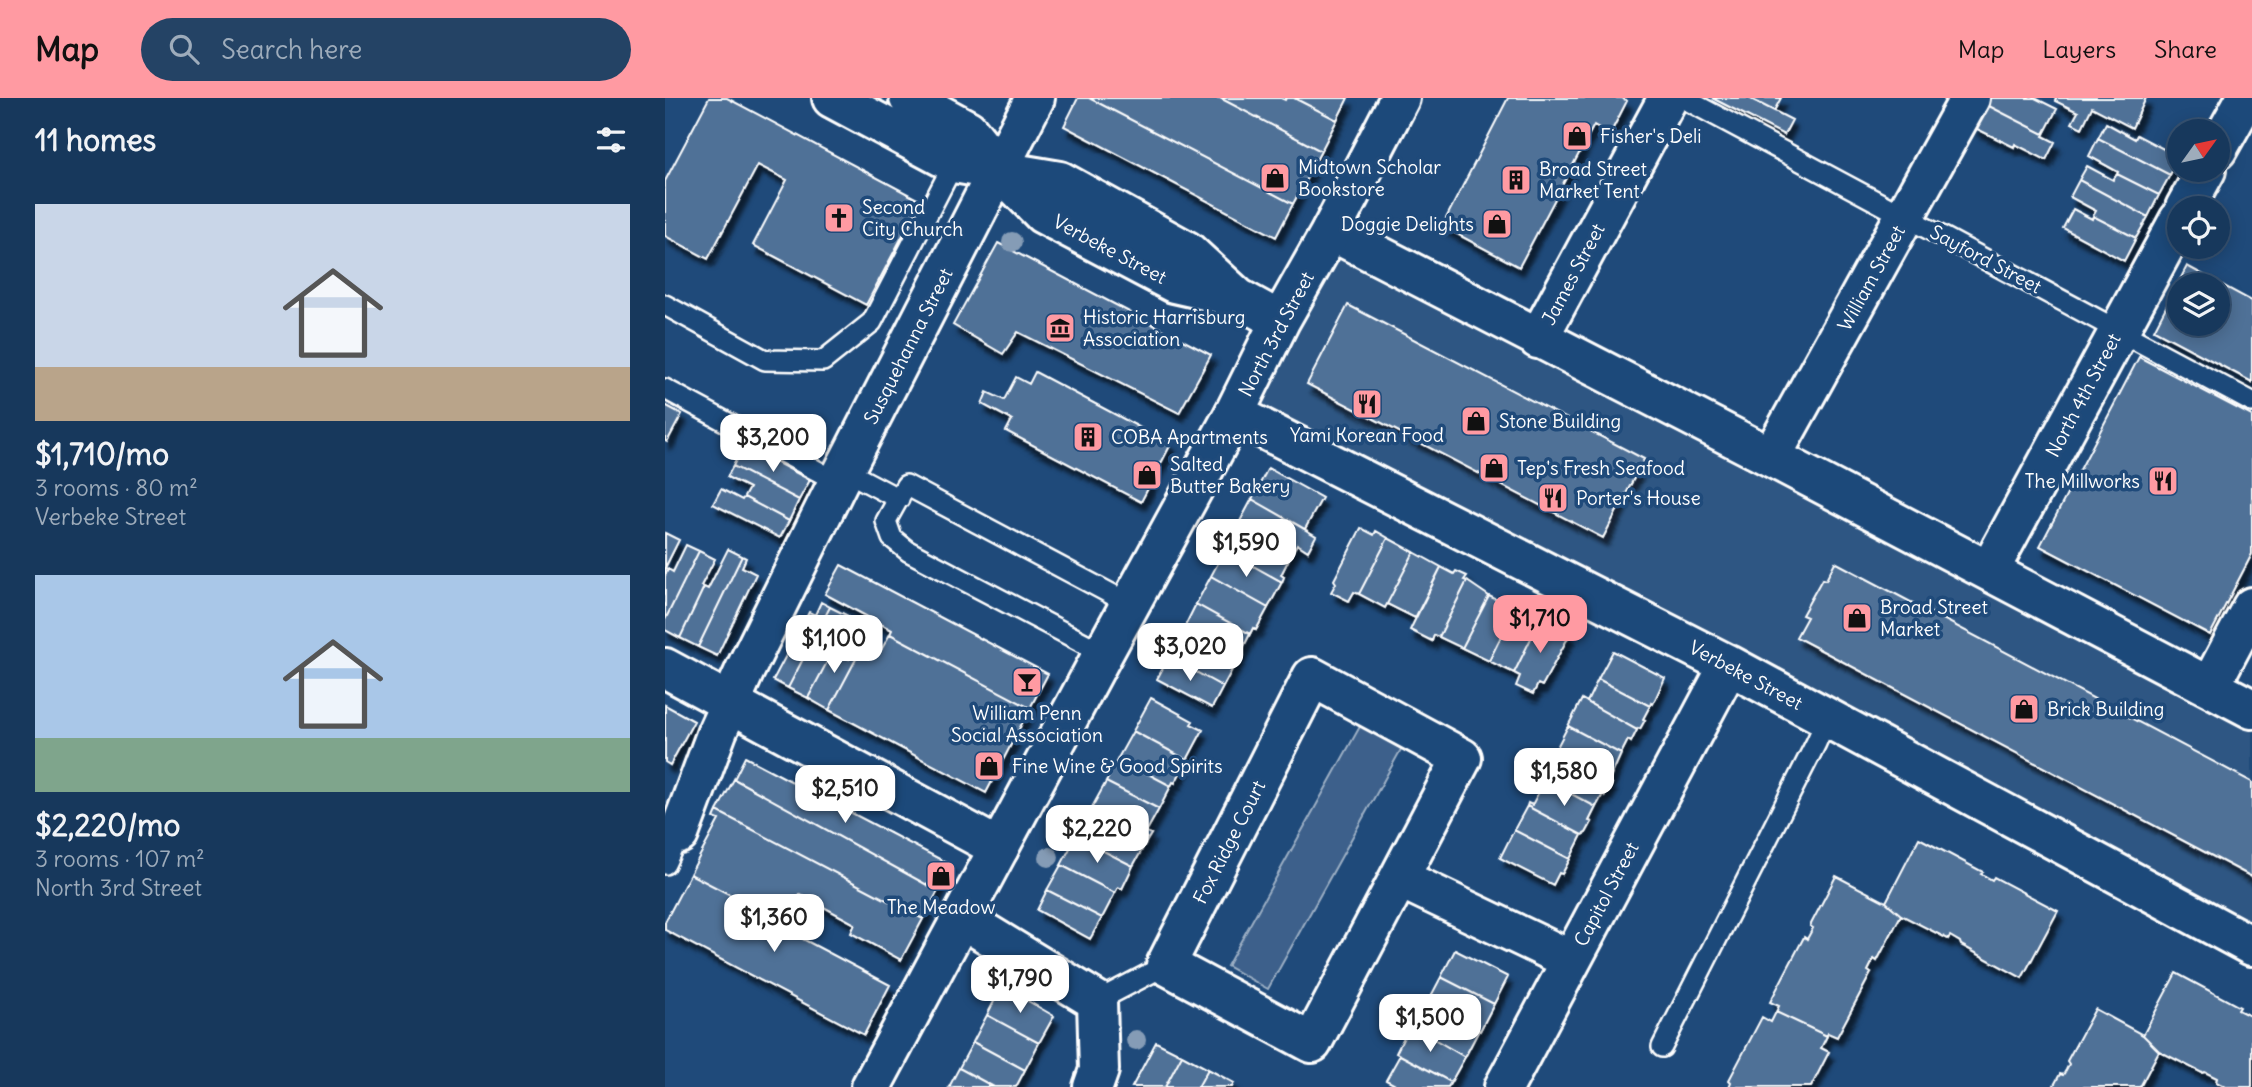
<!DOCTYPE html>
<meta charset="utf-8">
<style>
:root{--surface:#17385c;--page:#244365;--text:#f1f3f6;--muted:#9eacbb;--line:#365272;--accent:#ff9aa2}
body{margin:0;font-family:Delius,sans-serif;background:var(--page);color:var(--text);height:100vh;display:flex;flex-direction:column;font-size:26px;white-space:nowrap}
*{box-sizing:border-box;margin:0}
p{font-size:23px;color:var(--muted)}
.icon{flex:none;width:38px;height:38px;fill:none;stroke:currentColor;stroke-width:2;stroke-linecap:round;stroke-linejoin:round}
.map{position:relative;flex:1;overflow:hidden}
.panel{display:flex;flex-direction:column;background:var(--surface);width:665px}
.panel>*{flex:none}
.needle{width:46px;rotate:57deg}
.tools{position:absolute;left:1502px;top:21px;display:grid;gap:14px}
.tools a{display:grid;place-items:center;width:63px;height:63px;border-radius:50%;background:var(--surface);box-shadow:0 4px 18px #0003,0 0 0 2px var(--line);font-size:35px}
.price{position:absolute;translate:-50% -60px;padding:0 16px;border-radius:14px;background:#fff;color:#222;font-size:23px;line-height:46px;filter:drop-shadow(0 2px 4px #0008)}
.price::after{content:'';position:absolute;left:50%;top:42px;width:21px;height:16px;margin-left:-10px;background:inherit;clip-path:polygon(0 0,100% 0,50% 100%)}
.price.active{background:var(--accent);color:#111}
ul{padding:0;list-style:none}
li{display:grid;align-content:center;gap:14px;height:371px;padding:0 35px}
li span{display:grid;place-items:center;height:217px;border-radius:0px;color:#555}
li>.icon{margin-inline-start:auto}
span .icon{width:126px;height:126px;fill:#fffc;stroke-width:1}
li b{font-size:30px}
h2{display:flex;justify-content:space-between;align-items:center;height:84px;padding:0 35px;font-size:30px}
header{display:flex;align-items:center;gap:42px;box-sizing:border-box;height:98px;padding:0 35px;background:var(--accent);color:#111}
header strong{font-size:33px}
nav{display:flex;gap:38px;margin-inline-start:auto;font-size:24px}
.search{width:490px;height:63px;background:var(--page);display:flex;align-items:center;gap:18px;box-sizing:border-box;padding:0 24px;border-radius:38px;color:var(--muted);font-size:26px}
main{display:flex;flex:1;min-height:0}
.map>svg:first-child{display:block}
.built{fill:#2e5683}
.green{fill:#3c618b;stroke:#9eb0c5;stroke-width:2}
.building{fill:#507197;stroke:#fff;stroke-width:2;fill-rule:evenodd;filter:url(#shadow)}
.lines{fill:none;stroke-linecap:round;stroke-linejoin:round}
.lane-casing{stroke:#fff;stroke-width:24}
.street-casing{stroke:#fff;stroke-width:44}
.secondary-casing{stroke:#fff;stroke-width:44}
.lane{stroke:#1f4a7a;stroke-width:19}
.street{stroke:#1f4a7a;stroke-width:38}
.secondary{stroke:#1f4a7a;stroke-width:38}
.tree{fill:#859cb6}
.labels{text-anchor:middle;stroke-width:7;stroke-linejoin:round;paint-order:stroke}
.poi-label{font-size:19px;fill:#fff;stroke:#1f4a7a;text-anchor:start}
.street-label{font-size:19px;fill:#fff;stroke:#1f4a7a}
</style>
<header>
<strong>Map</strong>
<div class="search"><svg class="icon" aria-label="search" viewBox="0 0 24 24"><circle cx="10" cy="10" r="6"/><path d="M15 15l6 6"/></svg>Search here</div>
<nav><a>Map</a><a>Layers</a><a>Share</a></nav>
</header>
<main>
<section class="panel">
<h2>11 homes<svg class="icon" aria-label="filters" viewBox="0 0 24 24"><path d="M4 7h16M4 17h16"/><circle cx="9" cy="7" r="2"/><circle cx="15" cy="17" r="2"/></svg></h2>
<ul>
<li><span style="background:linear-gradient(#c9d6e8 75%,#b9a48a 0)"><svg class="icon" aria-label="home" viewBox="0 0 24 24"><path d="M3 11l9-7 9 7M6 9v11h12V9"/></svg></span><div><b>$1,710/mo</b><p>3 rooms · 80 m²</p><p>Verbeke Street</p></div></li>
<li><span style="background:linear-gradient(#a9c7e8 75%,#7fa58c 0)"><svg class="icon" aria-label="home" viewBox="0 0 24 24"><path d="M3 11l9-7 9 7M6 9v11h12V9"/></svg></span><div><b>$2,220/mo</b><p>3 rooms · 107 m²</p><p>North 3rd Street</p></div></li>
</ul>
</section>
<div class="map">
<svg width="1587" height="989" viewBox="0 0 1587 989">
<defs>
<filter id="shadow"><feDropShadow dx="4.5" dy="8" stdDeviation="2" flood-color="#0009"/></filter>
</defs>
<rect width="100%" height="100%" fill="#1f4a7a"/>
<filter id="ink" filterUnits="userSpaceOnUse"><feTurbulence type="fractalNoise" baseFrequency=".0143" numOctaves="2"/><feDisplacementMap in="SourceGraphic" scale="14" xChannelSelector="R" yChannelSelector="G"/><feConvolveMatrix kernelMatrix="1 2 1 2 8 2 1 2 1" color-interpolation-filters="sRGB"/></filter>
<g filter="url(#ink)">
<!-- built -->
<path class="built" d="M 666,133 L 1587,611 L 1587,848 L 569,316 Z"/>
<!-- green -->
<path class="green" d="M 698,623 L 739,646 L 603,891 L 562,868 Z"/>
<!-- building -->
<path class="building" d="M 44,0 L 62,0 L 256,103 L 201,207 L 88,147 L 122,82 L 93,67 L 43,161 L 0,138 L 0,83 Z
M 413,0 L 424,0 L 628,106 L 611,139 L 399,28 Z
M 424,0 L 555,0 L 656,53 L 628,106 Z
M 555,0 L 616,0 L 620,2 L 621,0 L 629,0 L 672,22 L 656,53 Z
M 629,0 L 683,0 L 672,22 Z
M 843,0 L 957,0 L 962,3 L 945,36 L 929,27 L 854,169 L 777,128 Z
M 1047,0 L 1084,0 L 1127,22 L 1119,37 Z
M 1084,0 L 1116,0 L 1109,13 Z
M 1323,0 L 1370,0 L 1392,11 L 1379,36 L 1320,6 Z
M 1391,0 L 1481,0 L 1467,30 L 1427,9 L 1417,30 L 1407,25 L 1413,14 L 1390,3 Z
M 1320,6 L 1379,36 L 1378,38 L 1390,44 L 1381,62 L 1350,46 L 1349,49 L 1308,29 Z
M 1441,25 L 1470,41 L 1472,37 L 1514,59 L 1505,77 L 1433,40 Z
M 1433,40 L 1505,77 L 1494,97 L 1452,76 L 1453,74 L 1424,58 Z
M 1422,68 L 1448,82 L 1452,76 L 1494,97 L 1483,119 L 1414,82 Z
M 1414,82 L 1483,119 L 1471,140 L 1428,118 L 1431,113 L 1405,99 Z
M 1408,111 L 1427,121 L 1428,118 L 1471,140 L 1459,163 L 1398,130 Z
M 333,145 L 546,257 L 514,315 L 353,234 L 338,256 L 288,227 Z
M 1522,168 L 1587,203 L 1587,284 L 1489,232 ZM 1514,187 L 1552,187 L 1552,226 L 1514,226 Z
M 683,207 L 979,361 L 938,440 L 642,286 Z
M 1474,259 L 1587,318 L 1587,456 L 1545,537 L 1375,448 Z
M 370,274 L 506,346 L 476,404 L 341,333 L 347,322 L 317,306 L 322,294 L 339,302 L 351,279 L 364,286 Z
M 0,307 L 17,316 L 2,344 L 0,343 Z
M 76,352 L 98,364 L 101,359 L 145,382 L 134,402 L 68,368 Z
M 68,368 L 134,402 L 124,423 L 79,399 L 84,390 L 62,379 Z
M 603,370 L 657,400 L 640,431 L 587,401 Z
M 56,391 L 77,402 L 79,399 L 124,423 L 115,440 L 48,406 Z
M 587,401 L 651,438 L 643,453 L 632,446 L 626,457 L 573,427 Z
M 573,427 L 626,457 L 616,477 L 619,479 L 617,484 L 560,452 Z
M 696,430 L 709,437 L 711,433 L 723,440 L 694,496 L 689,494 L 684,503 L 666,494 L 671,485 L 669,482 Z
M 0,435 L 14,442 L 0,470 L 3,471 L 0,478 Z
M 723,440 L 749,454 L 720,510 L 694,496 Z
M 21,447 L 34,453 L 0,522 L 0,478 L 3,471 L 8,474 Z
M 63,451 L 77,458 L 33,549 L 15,540 L 39,489 L 43,491 Z
M 560,452 L 617,484 L 603,510 L 546,478 Z
M 34,453 L 50,461 L 36,488 L 39,489 L 15,540 L 0,532 L 0,522 Z
M 749,454 L 776,469 L 750,520 L 722,506 Z
M 77,458 L 81,460 L 77,469 L 91,476 L 52,558 L 33,549 Z
M 1170,464 L 1587,684 L 1587,779 L 1131,539 L 1142,519 L 1137,517 L 1157,481 L 1161,482 Z
M 176,467 L 383,576 L 365,610 L 225,536 L 227,532 L 160,496 Z
M 776,469 L 789,476 L 791,473 L 802,478 L 799,482 L 802,483 L 774,539 L 769,537 L 767,543 L 745,532 Z
M 546,478 L 603,510 L 591,532 L 588,530 L 585,536 L 531,506 Z
M 802,483 L 824,498 L 797,550 L 774,539 Z
M 824,498 L 840,506 L 842,503 L 851,508 L 824,563 L 797,550 Z
M 156,504 L 165,509 L 123,590 L 108,582 L 144,514 L 150,517 Z
M 531,506 L 585,536 L 572,562 L 518,532 Z
M 856,507 L 867,512 L 865,515 L 876,520 L 849,575 L 824,563 L 851,508 L 855,510 Z
M 165,509 L 183,518 L 177,530 L 179,532 L 143,600 L 123,590 Z
M 876,520 L 881,523 L 882,521 L 893,526 L 891,529 L 905,536 L 877,588 L 873,586 L 868,596 L 851,588 L 855,578 L 849,575 Z
M 179,532 L 182,533 L 172,554 L 184,561 L 193,543 L 199,546 L 164,612 L 143,600 Z
M 518,532 L 572,562 L 558,589 L 504,559 Z
M 225,536 L 365,610 L 321,695 L 164,612 L 199,546 L 215,554 Z
M 948,553 L 1000,580 L 988,606 L 986,605 L 985,608 L 933,581 Z
M 504,559 L 558,589 L 547,610 L 492,581 Z
M 933,581 L 985,608 L 978,621 L 980,622 L 975,631 L 973,630 L 972,632 L 922,604 Z
M 486,600 L 528,623 L 526,626 L 538,632 L 522,662 L 468,633 Z
M 917,601 L 972,632 L 966,644 L 963,642 L 956,656 L 903,628 Z
M 0,607 L 29,623 L 5,667 L 0,664 Z
M 903,628 L 956,656 L 944,683 L 889,655 Z
M 468,633 L 522,662 L 510,685 L 508,684 L 506,688 L 453,660 Z
M 893,657 L 947,686 L 940,698 L 938,696 L 931,709 L 880,682 Z
M 80,659 L 286,767 L 273,793 L 69,681 Z
M 453,660 L 506,688 L 494,711 L 441,684 Z
M 69,681 L 273,793 L 258,821 L 52,713 Z
M 880,682 L 931,709 L 924,723 L 927,724 L 921,735 L 917,737 L 862,708 L 863,705 L 867,707 Z
M 441,684 L 494,711 L 481,734 L 486,736 L 483,741 L 426,711 Z
M 862,708 L 917,737 L 905,761 L 849,732 Z
M 426,711 L 483,741 L 468,768 L 411,739 Z
M 52,713 L 258,821 L 236,862 L 186,835 L 190,826 L 135,796 L 120,825 L 25,776 L 54,722 L 49,720 Z
M 849,732 L 905,761 L 897,776 L 894,775 L 888,787 L 835,760 Z
M 411,739 L 468,768 L 457,791 L 453,789 L 450,795 L 396,767 Z
M 1254,740 L 1318,774 L 1316,776 L 1327,782 L 1329,779 L 1393,813 L 1357,880 L 1296,847 L 1295,844 L 1285,838 L 1283,841 L 1236,817 L 1221,804 Z
M 396,767 L 450,795 L 437,820 L 382,792 Z
M 25,776 L 120,825 L 117,830 L 225,887 L 199,937 L 0,832 L 0,824 Z
M 1171,778 L 1221,804 L 1236,817 L 1212,863 L 1209,861 L 1203,873 L 1206,875 L 1172,939 L 1163,935 L 1162,938 L 1111,914 L 1114,908 L 1105,904 L 1139,839 L 1142,841 L 1148,830 L 1145,828 Z
M 382,792 L 437,820 L 425,841 L 372,812 Z
M 790,852 L 843,879 L 829,906 L 776,879 Z
M 1511,875 L 1575,909 L 1573,912 L 1585,918 L 1587,915 L 1587,989 L 1561,989 L 1551,984 L 1552,980 L 1540,974 L 1537,975 L 1494,953 L 1478,937 Z
M 776,879 L 829,906 L 815,933 L 759,902 L 760,900 L 764,902 Z
M 337,888 L 389,918 L 374,945 L 322,917 Z
M 759,902 L 814,932 L 800,959 L 745,927 Z
M 1430,911 L 1478,937 L 1494,953 L 1475,989 L 1388,989 L 1395,976 L 1398,977 L 1401,972 L 1404,966 L 1402,963 Z
M 1111,914 L 1162,938 L 1156,950 L 1164,954 L 1146,989 L 1064,989 L 1066,984 L 1064,982 L 1097,919 L 1106,924 Z
M 322,917 L 374,945 L 360,972 L 308,944 Z
M 745,927 L 800,959 L 786,984 L 731,955 Z
M 308,944 L 360,972 L 351,989 L 329,989 L 294,970 Z
M 491,944 L 517,957 L 500,989 L 467,989 Z
M 517,957 L 543,971 L 533,989 L 500,989 Z
M 735,957 L 786,984 L 783,989 L 734,989 L 721,982 Z
M 294,970 L 329,989 L 284,989 Z
M 543,971 L 569,985 L 567,989 L 533,989 Z"/>
<g class="lines">
<!-- lane casing -->
<g class="lane-casing">
<path id="lane" d="M 1018,0 L 1587,304
M 0,207 L 100,262 L 158,263 L 207,224 L 289,65
M 0,291 L 173,384
M 179,372 L 234,401
M 438,555 L 243,453 L 227,440 L 221,423 L 241,387 L 465,506
M 0,766 L 14,736 L 7,733
M 432,903 L 501,867
M 997,949 L 1151,645 L 1162,620"/>
</g>
<!-- street casing -->
<g class="street-casing">
<path id="street" d="M 1552,52 L 1581,0
M 1520,110 L 1541,72
M 666,133 L 1106,359 L 1587,611
M 873,241 L 1003,0
M 569,316 L 1064,567 L 1587,848
M 1106,359 L 1305,0
M 1324,473 L 1514,122
M 0,570 L 334,750
M 1545,588 L 1587,509
M 14,736 L 52,634 L 80,572 L 173,384 L 370,0
M 734,780 L 647,945 L 501,867 L 647,579 L 797,660 L 734,780 L 906,862
M 296,820 L 432,903 L 434,972 L 428,989
M 839,989 L 1064,567"/>
</g>
<!-- secondary casing -->
<g class="secondary-casing">
<path id="secondary" d="M 167,0 L 289,65 L 395,83 L 522,153 L 573,200 L 615,223
M 244,0 L 303,32 L 334,71 L 378,116 L 509,185 L 571,199
M 206,989 L 434,563 L 569,316 L 615,223 L 666,133 L 735,0"/>
</g>
<!-- lane -->
<use href="#lane" class="lane"/>
<!-- street -->
<use href="#street" class="street"/>
<!-- secondary -->
<use href="#secondary" class="secondary"/>
</g>
<!-- trees -->
<g class="tree">
<circle cx="347" cy="144" r="10"/>
<circle cx="384" cy="759" r="10"/>
<circle cx="471" cy="942" r="10"/>
</g>
</g>
<!-- icons -->
<defs>
<g id="shop-square" transform="scale(1.575)"><rect x="-9" y="-9" width="18" height="18" rx="4" fill="#ff9aa2" stroke="#1f4a7a"/><path d="M-5-2.5h2.3a2.7 3.5 0 0 1 5.4 0H5L5.5 6h-11ZM-1.5-2.5h3a1.5 2.3 0 0 0-3 0Z" fill="#111"/></g>
<g id="building-square" transform="scale(1.575)"><rect x="-9" y="-9" width="18" height="18" rx="4" fill="#ff9aa2" stroke="#1f4a7a"/><path d="M-4-6H4V6H1V3H-1V6H-4ZM-2.5-4.3h1.7v1.8h-1.7ZM.8-4.3h1.7v1.8H.8ZM-2.5-1h1.7V.8h-1.7ZM.8-1h1.7V.8H.8Z" fill="#111"/></g>
<g id="church-square" transform="scale(1.575)"><rect x="-9" y="-9" width="18" height="18" rx="4" fill="#ff9aa2" stroke="#1f4a7a"/><path d="M-1.2-6h2.4v3.5h3.3v2.4h-3.3V6h-2.4V-.1h-3.3v-2.4h3.3Z" fill="#111"/></g>
<g id="museum-square" transform="scale(1.575)"><rect x="-9" y="-9" width="18" height="18" rx="4" fill="#ff9aa2" stroke="#1f4a7a"/><path d="M0-6L6-3V-2H-6V-3ZM-5-1h2V3h-2ZM-1-1h2V3h-2ZM3-1h2V3H3ZM-6 4H6V6H-6Z" fill="#111"/></g>
<g id="restaurant-square" transform="scale(1.575)"><rect x="-9" y="-9" width="18" height="18" rx="4" fill="#ff9aa2" stroke="#1f4a7a"/><path d="M-5-6h1v4h1v-4h1v4h1v-4h1v5L-1.5 .5V6h-2V.5L-5-1ZM5-6V6H3V1.5H1.5Q1.5-4 5-6Z" fill="#111"/></g>
<g id="bar-square" transform="scale(1.575)"><rect x="-9" y="-9" width="18" height="18" rx="4" fill="#ff9aa2" stroke="#1f4a7a"/><path d="M-6-5H6L.8 .8V4.5H3.5V6h-7V4.5H-.8V.8Z" fill="#111"/></g>
</defs>
<g fill-rule="evenodd">
<use href="#shop-square" x="912" y="38"/>
<use href="#shop-square" x="610" y="80"/>
<use href="#building-square" x="851" y="82"/>
<use href="#church-square" x="174" y="120"/>
<use href="#shop-square" x="832" y="126"/>
<use href="#museum-square" x="395" y="230"/>
<use href="#restaurant-square" x="702" y="306"/>
<use href="#shop-square" x="811" y="323"/>
<use href="#building-square" x="423" y="339"/>
<use href="#shop-square" x="829" y="370"/>
<use href="#shop-square" x="482" y="377"/>
<use href="#restaurant-square" x="1498" y="383"/>
<use href="#restaurant-square" x="888" y="400"/>
<use href="#shop-square" x="1192" y="520"/>
<use href="#bar-square" x="362" y="584"/>
<use href="#shop-square" x="1359" y="611"/>
<use href="#shop-square" x="324" y="668"/>
<use href="#shop-square" x="276" y="778"/>
</g>
<g class="labels">
<!-- poi labels -->
<g class="poi-label">
<text x="935" y="45">Fisher's Deli</text>
<text x="633" y="76">Midtown Scholar<tspan x="633" dy="22">Bookstore</tspan></text>
<text x="874" y="78">Broad Street<tspan x="874" dy="22">Market Tent</tspan></text>
<text x="197" y="116">Second<tspan x="197" dy="22">City Church</tspan></text>
<text x="809" y="133" text-anchor="end">Doggie Delights</text>
<text x="418" y="226">Historic Harrisburg<tspan x="418" dy="22">Association</tspan></text>
<text x="834" y="330">Stone Building</text>
<text x="702" y="344" text-anchor="middle">Yami Korean Food</text>
<text x="446" y="346">COBA Apartments</text>
<text x="505" y="373">Salted<tspan x="505" dy="22">Butter Bakery</tspan></text>
<text x="852" y="377">Tep's Fresh Seafood</text>
<text x="1475" y="390" text-anchor="end">The Millworks</text>
<text x="911" y="407">Porter's House</text>
<text x="1215" y="516">Broad Street<tspan x="1215" dy="22">Market</tspan></text>
<text x="1382" y="618">Brick Building</text>
<text x="362" y="622" text-anchor="middle">William Penn<tspan x="362" dy="22">Social Association</tspan></text>
<text x="347" y="675">Fine Wine &amp; Good Spirits</text>
<text x="276" y="816" text-anchor="middle">The Meadow</text>
</g>
<!-- street labels -->
<g class="street-label">
<text transform="translate(445 151) rotate(28)" y="7">Verbeke Street</text>
<text transform="translate(1321 161) rotate(28)" y="7">Sayford Street</text>
<text transform="translate(908 176) rotate(-62)" y="7">James Street</text>
<text transform="translate(1206 180) rotate(-61)" y="7">William Street</text>
<text transform="translate(611 236) rotate(-62)" y="7">North 3rd Street</text>
<text transform="translate(243 248) rotate(-63)" y="7">Susquehanna Street</text>
<text transform="translate(1418 297) rotate(-62)" y="7">North 4th Street</text>
<text transform="translate(1081 577) rotate(28)" y="7">Verbeke Street</text>
<text transform="translate(564 744) rotate(-63)" y="7">Fox Ridge Court</text>
<text transform="translate(941 796) rotate(-62)" y="7">Capitol Street</text>
</g>
</g>
</svg>
<div class="tools">
<a><svg class="needle" viewBox="-14 -14 28 28"><path d="M0-13l5 13h-10z" fill="#e53935"/><path d="M0 13l5-13h-10z" fill="#9eacbb"/></svg></a>
<a><svg class="icon" aria-label="locate" viewBox="0 0 24 24"><circle cx="12" cy="12" r="6"/><path d="M12 2v4M12 18v4M2 12h4M18 12h4"/></svg></a>
<a><svg class="icon" aria-label="layers" viewBox="0 0 24 24"><path d="M12 4l9 5-9 5-9-5zM3 14l9 5 9-5"/></svg></a>
</div>
<b class="price" style="left:108px;top:376px">$3,200</b>
<b class="price" style="left:581px;top:481px">$1,590</b>
<b class="price active" style="left:875px;top:557px">$1,710</b>
<b class="price" style="left:169px;top:577px">$1,100</b>
<b class="price" style="left:525px;top:585px">$3,020</b>
<b class="price" style="left:899px;top:710px">$1,580</b>
<b class="price" style="left:180px;top:727px">$2,510</b>
<b class="price" style="left:432px;top:767px">$2,220</b>
<b class="price" style="left:109px;top:856px">$1,360</b>
<b class="price" style="left:355px;top:917px">$1,790</b>
<b class="price" style="left:765px;top:956px">$1,500</b>
</div>
</main>
